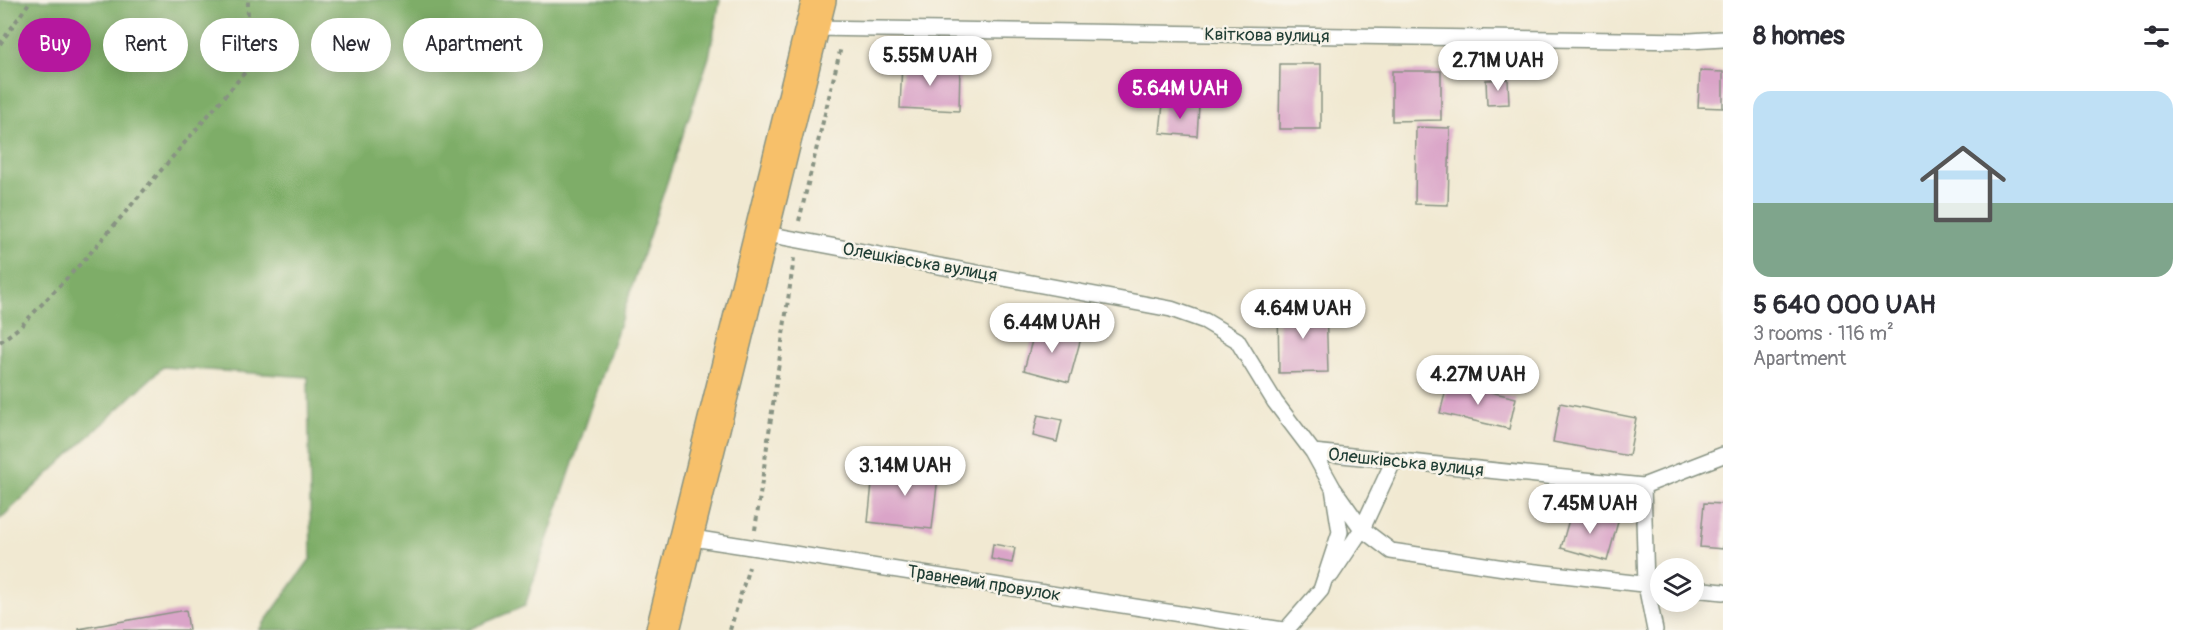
<!DOCTYPE html>
<meta charset="utf-8">
<style>
:root{--surface:#fff;--page:#f2f2f3;--text:#2b2b33;--muted:#7c7c81;--line:#e1e1e2;--accent:#b5179e}
body{margin:0;font-family:Pangolin,sans-serif;background:var(--page);color:var(--text);height:100vh;display:flex;flex-direction:column;font-size:22px;white-space:nowrap}
*{box-sizing:border-box;margin:0}
p{font-size:20px;color:var(--muted)}
.icon{flex:none;width:33px;height:33px;fill:none;stroke:currentColor;stroke-width:2;stroke-linecap:round;stroke-linejoin:round}
.map{position:relative;flex:1;overflow:hidden}
.drawer{display:flex;flex-direction:column;background:var(--surface);width:480px}
.drawer>*{flex:none}
.top-card{position:absolute;left:18px;top:18px;width:570px;height:54px;display:flex;gap:12px}
.fabs{position:absolute;left:1650px;top:558px;display:grid;gap:12px}
.fabs a{display:grid;place-items:center;width:54px;height:54px;border-radius:50%;background:var(--surface);box-shadow:0 3px 15px #0003;font-size:30px}
.price{position:absolute;translate:-50% -51px;padding:0 14px;border-radius:21px;background:#fff;color:#222;font-size:20px;line-height:39px;filter:drop-shadow(0 2px 3px #0008)}
.price::after{content:'';position:absolute;left:50%;top:36px;width:18px;height:14px;margin-left:-9px;background:inherit;clip-path:polygon(0 0,100% 0,50% 100%)}
.price.active{background:var(--accent);color:#fff}
ul{padding:0;list-style:none}
li{display:grid;align-content:center;gap:12px;height:318px;padding:0 30px}
li+li{border-top:2px solid var(--line)}
li span{display:grid;place-items:center;height:186px;border-radius:18px;color:#555}
li>.icon{margin-inline-start:auto}
span .icon{width:108px;height:108px;fill:#fffc;stroke-width:1}
li b{font-size:26px}
h2{display:flex;justify-content:space-between;align-items:center;height:72px;padding:0 30px;font-size:26px}
.tag{padding:0 21px;border-radius:27px;background:var(--surface);box-shadow:0 3px 15px #0003;font-size:21px;line-height:54px}
.tag.active{background:var(--accent);color:#fff}
main{display:flex;flex:1;min-height:0}
.map>svg:first-child{display:block}
.forest{fill:#7ead67;stroke:#4e754e;stroke-width:1.5}
.building{fill:#daa4c8}
.lines{fill:none;stroke-linecap:round;stroke-linejoin:round}
.service-casing{stroke:#889383;stroke-width:18}
.primary-casing{stroke:#889383;stroke-width:36}
.path{stroke:#889383;stroke-width:4;stroke-dasharray:4.5 4.5;stroke-linecap:butt}
.service{stroke:#fff;stroke-width:15}
.primary{stroke:#f7c06b;stroke-width:33}
.labels{text-anchor:middle;stroke-width:5;stroke-linejoin:round;paint-order:stroke}
.street-label{font-size:18px;fill:#1f3d34;stroke:#f7f3e8}
</style>
<main>
<div class="map">
<svg width="1723" height="630" viewBox="0 0 1723 630">
<rect width="100%" height="100%" fill="#f7f3e8"/>
<filter id="ink" filterUnits="userSpaceOnUse"><feTurbulence type="fractalNoise" baseFrequency=".0167" numOctaves="2"/><feDisplacementMap in="SourceGraphic" scale="12" xChannelSelector="R" yChannelSelector="G"/><feConvolveMatrix kernelMatrix="1 2 1 2 8 2 1 2 1" color-interpolation-filters="sRGB"/></filter>
<filter id="wash" filterUnits="userSpaceOnUse"><feTurbulence type="fractalNoise" baseFrequency=".008" numOctaves="4" result="noise"/><feDisplacementMap in="SourceGraphic" scale="24" xChannelSelector="R" yChannelSelector="G"/><feGaussianBlur stdDeviation="1.35" result="paint"/><feColorMatrix in="noise" values="0 0 0 0 0 0 0 0 0 0 0 0 0 0 0 0 0 1.4 0 .05"/><feComposite in="paint" operator="in"/></filter>
<g filter="url(#wash)">
<rect width="100%" height="100%" fill="#f1e9d2"/>
<!-- forest -->
<path class="forest" d="M 0,0 L 720,0 L 709,57 L 525,606 L 467,630 L 259,630 L 311,558 L 308,377 L 163,367 L 0,519 Z"/>
<g id="blocks">
<!-- building -->
<path class="building" d="M 902,63 L 960,66 L 959,111 L 900,108 Z
M 1280,64 L 1321,64 L 1321,129 L 1279,129 Z
M 1392,71 L 1441,71 L 1441,120 L 1392,121 Z
M 1700,71 L 1723,72 L 1723,108 L 1698,107 Z
M 1508,79 L 1509,104 L 1487,105 L 1486,80 Z
M 1163,103 L 1199,106 L 1197,136 L 1160,133 Z
M 1416,127 L 1450,128 L 1448,205 L 1415,204 Z
M 1326,306 L 1328,372 L 1279,373 L 1278,307 Z
M 1036,326 L 1081,338 L 1069,382 L 1024,370 Z
M 1448,382 L 1516,398 L 1509,429 L 1440,413 Z
M 1560,403 L 1636,418 L 1629,456 L 1553,442 Z
M 1038,415 L 1062,420 L 1057,442 L 1033,436 Z
M 898,463 L 939,468 L 932,529 L 868,522 L 873,474 L 896,476 Z
M 1704,503 L 1723,504 L 1723,549 L 1700,547 Z
M 1572,509 L 1618,522 L 1607,561 L 1561,548 Z
M 993,544 L 1015,548 L 1012,563 L 991,559 Z
M 186,610 L 189,630 L 79,630 L 79,629 Z"/>
</g>
</g>
<g filter="url(#ink)">
<use href="#blocks" fill-opacity="0" stroke="#889383" stroke-width="1.5"/>
<g class="lines">
<!-- service casing -->
<g class="service-casing">
<path id="service" d="M 812,28 L 1690,41 L 1723,39
M 761,233 L 1171,309 L 1205,321 L 1237,340 L 1275,402 L 1313,452 L 1643,486 L 1723,455
M 1643,486 L 1646,585 L 1655,630
M 1333,488 L 1362,529 L 1391,551 L 1511,569 L 1660,586
M 686,537 L 1283,630
M 1331,575 L 1362,529 L 1394,460
M 1694,589 L 1723,592
M 1286,630 L 1321,590 L 1340,532 L 1333,488 L 1313,452"/>
</g>
<!-- primary casing -->
<g class="primary-casing">
<path id="primary" d="M 663,630 L 819,0"/>
</g>
<!-- path -->
<path class="path" d="M 0,44 L 31,0
M 799,221 L 841,47
M 0,342 L 21,326 L 86,258 L 247,70 L 248,0
M 755,530 L 794,258
M 730,630 L 749,567"/>
<!-- service -->
<use href="#service" class="service"/>
<!-- primary -->
<use href="#primary" class="primary"/>
</g>
</g>
<g class="labels">
<!-- street labels -->
<g class="street-label">
<text transform="translate(1267 35) rotate(1)" y="6">Квіткова вулиця</text>
<text transform="translate(920 262) rotate(10)" y="6">Олешківська вулиця</text>
<text transform="translate(1406 462) rotate(6)" y="6">Олешківська вулиця</text>
<text transform="translate(984 583) rotate(9)" y="6">Травневий провулок</text>
</g>
</g>
</svg>
<div class="fabs">
<a><svg class="icon" aria-label="layers" viewBox="0 0 24 24"><path d="M12 4l9 5-9 5-9-5zM3 14l9 5 9-5"/></svg></a>
</div>
<b class="price" style="left:930px;top:87px">5.55M UAH</b>
<b class="price" style="left:1498px;top:92px">2.71M UAH</b>
<b class="price active" style="left:1180px;top:120px">5.64M UAH</b>
<b class="price" style="left:1303px;top:340px">4.64M UAH</b>
<b class="price" style="left:1052px;top:354px">6.44M UAH</b>
<b class="price" style="left:1478px;top:406px">4.27M UAH</b>
<b class="price" style="left:905px;top:497px">3.14M UAH</b>
<b class="price" style="left:1590px;top:535px">7.45M UAH</b>
<div class="top-card">
<a class="tag active">Buy</a>
<a class="tag">Rent</a>
<a class="tag">Filters</a>
<a class="tag">New</a>
<a class="tag">Apartment</a>
</div>
</div>
<section class="drawer">
<h2>8 homes<svg class="icon" aria-label="filters" viewBox="0 0 24 24"><path d="M4 7h16M4 17h16"/><circle cx="9" cy="7" r="2"/><circle cx="15" cy="17" r="2"/></svg></h2>
<ul>
<li><span style="background:linear-gradient(#bfe0f5 60%,#7fa58c 0)"><svg class="icon" aria-label="home" viewBox="0 0 24 24"><path d="M3 11l9-7 9 7M6 9v11h12V9"/></svg></span><div><b>5 640 000 UAH</b><p>3 rooms · 116 m²</p><p>Apartment</p></div></li>
</ul>
</section>
</main>
